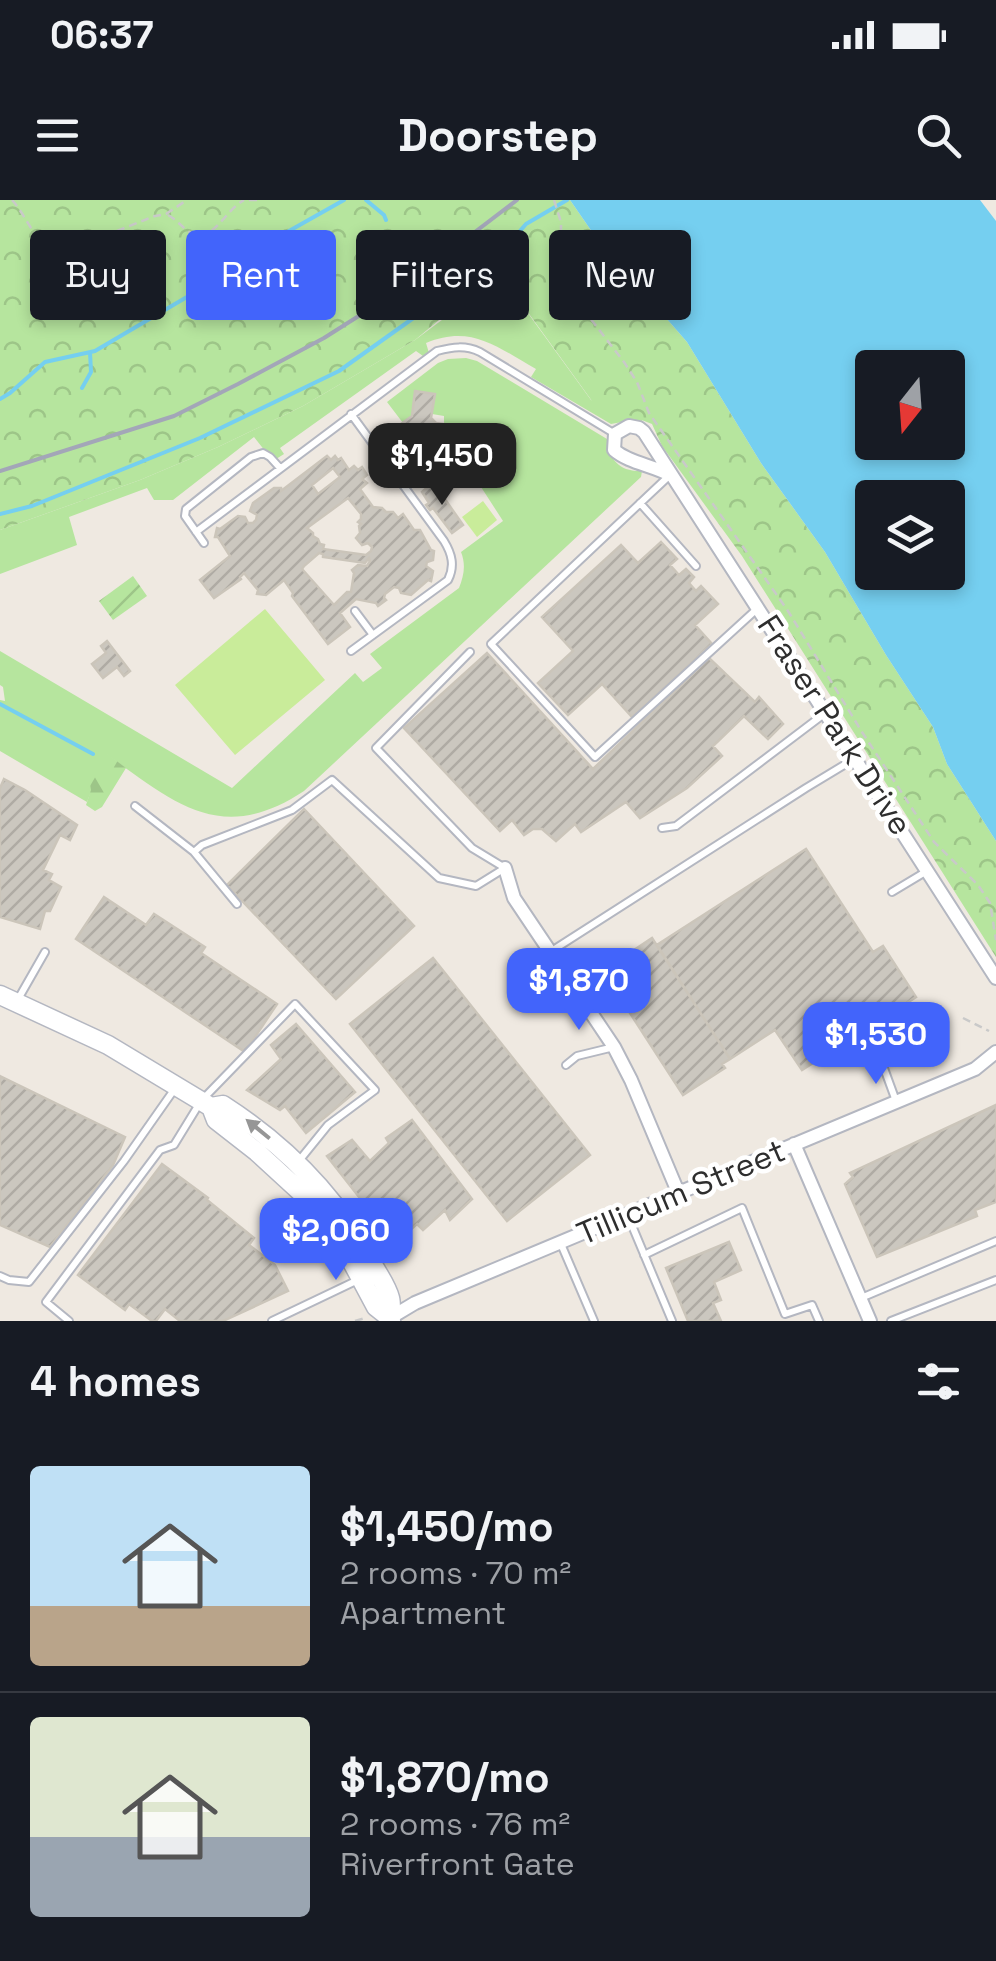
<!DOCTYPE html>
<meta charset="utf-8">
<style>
:root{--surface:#171b24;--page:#20242c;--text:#f1f3f6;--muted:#9ea1a6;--line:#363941;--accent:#4264fb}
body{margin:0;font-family:"Space Grotesk",sans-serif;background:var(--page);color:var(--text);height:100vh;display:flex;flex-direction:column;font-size:38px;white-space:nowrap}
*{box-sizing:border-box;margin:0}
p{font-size:32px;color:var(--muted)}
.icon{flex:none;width:55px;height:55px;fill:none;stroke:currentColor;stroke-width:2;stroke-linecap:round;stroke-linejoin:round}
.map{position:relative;height:1121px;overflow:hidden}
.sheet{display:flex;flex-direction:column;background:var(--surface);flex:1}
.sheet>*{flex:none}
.top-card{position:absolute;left:30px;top:30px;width:938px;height:90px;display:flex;gap:20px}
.needle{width:65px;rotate:197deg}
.tools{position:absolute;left:855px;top:150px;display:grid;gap:20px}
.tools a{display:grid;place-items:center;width:110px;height:110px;border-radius:10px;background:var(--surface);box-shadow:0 5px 15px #0003;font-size:50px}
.price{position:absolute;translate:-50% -85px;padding:0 22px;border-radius:20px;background:var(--accent);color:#fff;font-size:32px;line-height:65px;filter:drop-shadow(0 2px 5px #0008)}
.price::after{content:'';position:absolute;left:50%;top:60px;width:30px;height:22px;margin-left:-15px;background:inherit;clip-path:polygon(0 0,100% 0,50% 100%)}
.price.selected{background:#222;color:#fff}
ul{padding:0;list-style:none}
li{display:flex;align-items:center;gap:30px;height:250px;padding:0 30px}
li+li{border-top:2px solid var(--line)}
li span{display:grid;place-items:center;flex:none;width:280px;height:200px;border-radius:10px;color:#555}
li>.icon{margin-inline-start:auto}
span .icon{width:120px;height:120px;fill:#fffc;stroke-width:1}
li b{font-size:42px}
h2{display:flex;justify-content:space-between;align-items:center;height:120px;padding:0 30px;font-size:42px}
.chip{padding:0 35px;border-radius:10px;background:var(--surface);box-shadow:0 5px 15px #0003;font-size:35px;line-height:90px}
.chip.selected{background:var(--accent);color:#fff}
.status{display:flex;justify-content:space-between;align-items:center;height:70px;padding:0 50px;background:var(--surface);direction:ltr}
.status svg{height:28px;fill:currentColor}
header{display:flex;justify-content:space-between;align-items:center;height:130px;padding:0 30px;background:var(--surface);font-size:45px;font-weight:800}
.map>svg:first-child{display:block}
.grass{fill:#b6e59e}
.forest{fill:url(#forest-firs)}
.park{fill:url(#park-crowns)}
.garden{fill:url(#garden-furrows)}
.pitch{fill:#c9ec9a}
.water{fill:#75cff0;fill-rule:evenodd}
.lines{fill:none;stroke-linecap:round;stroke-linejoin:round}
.stream{stroke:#75cff0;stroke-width:4}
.building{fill:url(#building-hatch);stroke:#cbc5ba;stroke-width:2.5;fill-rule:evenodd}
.lane-casing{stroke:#b4b7c1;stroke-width:10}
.street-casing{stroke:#b4b7c1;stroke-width:16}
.secondary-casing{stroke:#b4b7c1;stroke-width:21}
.path{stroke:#c9c9c9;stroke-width:2.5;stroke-dasharray:8 5;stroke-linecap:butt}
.lane{stroke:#fff;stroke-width:6}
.street{stroke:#fff;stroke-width:12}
.secondary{stroke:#fff;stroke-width:18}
.rail{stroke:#a3a6b8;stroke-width:4}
.oneway{fill:#969696}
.labels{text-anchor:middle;stroke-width:9;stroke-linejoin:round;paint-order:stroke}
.street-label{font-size:32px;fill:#2e2e2e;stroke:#fff}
</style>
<div class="status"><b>06:37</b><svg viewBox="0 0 49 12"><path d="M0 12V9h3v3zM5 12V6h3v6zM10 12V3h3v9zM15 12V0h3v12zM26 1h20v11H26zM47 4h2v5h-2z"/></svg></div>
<header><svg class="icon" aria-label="menu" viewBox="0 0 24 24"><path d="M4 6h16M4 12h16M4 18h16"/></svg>Doorstep<svg class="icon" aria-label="search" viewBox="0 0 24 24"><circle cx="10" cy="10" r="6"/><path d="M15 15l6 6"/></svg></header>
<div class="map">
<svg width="996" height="1121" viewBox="0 0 996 1121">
<defs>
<pattern id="forest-firs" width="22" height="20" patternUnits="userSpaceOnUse" patternTransform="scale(2.5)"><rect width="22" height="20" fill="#b6e59e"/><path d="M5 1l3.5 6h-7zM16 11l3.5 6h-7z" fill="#9dc588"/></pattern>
<pattern id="park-crowns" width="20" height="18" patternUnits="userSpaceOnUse" patternTransform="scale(2.5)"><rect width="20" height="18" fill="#b6e59e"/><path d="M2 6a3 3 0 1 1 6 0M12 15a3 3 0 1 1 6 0" fill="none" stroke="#9dc588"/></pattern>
<pattern id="garden-furrows" width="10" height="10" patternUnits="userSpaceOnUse" patternTransform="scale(2.5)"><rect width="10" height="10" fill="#b6e59e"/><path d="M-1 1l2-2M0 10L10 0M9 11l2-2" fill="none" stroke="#9dc588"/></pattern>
<pattern id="building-hatch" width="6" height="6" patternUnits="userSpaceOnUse" patternTransform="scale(2.5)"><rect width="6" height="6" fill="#cbc7bf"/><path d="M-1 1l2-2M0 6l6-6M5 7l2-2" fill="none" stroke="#afaba4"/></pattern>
</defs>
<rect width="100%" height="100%" fill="#efe9e1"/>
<!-- grass -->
<path class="grass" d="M 501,76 L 591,200 L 643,216 L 642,221 L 633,220 L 611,224 L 531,177 L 536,169 C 497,147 471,124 426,143 L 429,153 L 423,156 L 416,151 L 280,248 L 284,254 L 273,261 L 254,237 L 173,300 L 154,300 L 147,288 L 69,317 L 77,345 L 0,374 L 0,330 L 140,280 L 218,247 L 303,206 L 415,140 Z
M 466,158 L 477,161 L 607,239 C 609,260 620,272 642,271 L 641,277 L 304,591 C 221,646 175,603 106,554 L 87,602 L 0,551 L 0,500 L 5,501 L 3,487 L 0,485 L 0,451 L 232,588 L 355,473 L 363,482 L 382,468 L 370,454 L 459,388 C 464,375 466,365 461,352 L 503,321 L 472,273 L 474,251 L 469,241 L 457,239 L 444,224 L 444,216 L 432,214 L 434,194 L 415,192 L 412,216 L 403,223 L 387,202 L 438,163 L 448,159 Z"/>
<!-- forest -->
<path class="forest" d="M 106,553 L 126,568 L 102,607 L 95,611 L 86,605 L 91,590 L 88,571 Z"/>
<!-- park -->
<path class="park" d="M 0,0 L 570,0 L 597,39 L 687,142 L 761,263 L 825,352 L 886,455 L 933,527 L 947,564 L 996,641 L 996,757 L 742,356 L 662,246 L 652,224 L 592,201 L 498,71 L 415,140 L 303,206 L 218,247 L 140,280 L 0,330 Z"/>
<!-- garden -->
<path class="garden" d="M 133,376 L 147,396 L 113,420 L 99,401 Z"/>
<!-- pitch -->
<path class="pitch" d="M 433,246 L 457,251 L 460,259 L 458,273 L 452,276 L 422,272 L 417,267 L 419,256 Z
M 483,301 L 497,320 L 477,337 L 462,317 Z
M 265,409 L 325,480 L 235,555 L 175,485 Z"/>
<!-- water -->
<path class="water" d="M 570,0 L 980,0 L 996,21 L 996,641 L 947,564 L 933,527 L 886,455 L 825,352 L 761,263 L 687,142 L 597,39 ZM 872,168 L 948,168 L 948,242 L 872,242 ZM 872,298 L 948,298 L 948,372 L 872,372 Z"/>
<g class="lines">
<!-- stream -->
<path class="stream" d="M 366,0 L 384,15 L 386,20
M 82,188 L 91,172 L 90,152
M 0,199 L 10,193 L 45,162 L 95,151 L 192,94 L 243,72 L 273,40 L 344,0
M 0,314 L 32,306 L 200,238 L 339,171 L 495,60 L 526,24 L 567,0
M 0,504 L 93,554"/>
</g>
<!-- building -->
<path class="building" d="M 415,191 L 435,194 L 431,218 L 436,223 L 459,226 L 456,245 L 434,242 L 401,268 L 392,258 L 389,260 L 382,251 L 385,248 L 379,240 L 412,216 Z
M 327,256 L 331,260 L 335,256 L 338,260 L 341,258 L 349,270 L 354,266 L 358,270 L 362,267 L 367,275 L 362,279 L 367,283 L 360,289 L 373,307 L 382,308 L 386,312 L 393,312 L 398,318 L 403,314 L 414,330 L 420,330 L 431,350 L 434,351 L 433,360 L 427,362 L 426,366 L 433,371 L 431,381 L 428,380 L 411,395 L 401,393 L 399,388 L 394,387 L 385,394 L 384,398 L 386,400 L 378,406 L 376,403 L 356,399 L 340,413 L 350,427 L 328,444 L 292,396 L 293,393 L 284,380 L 266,395 L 257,394 L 258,390 L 244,373 L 240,377 L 241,379 L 214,398 L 200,380 L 230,356 L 218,337 L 215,337 L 217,328 L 220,329 L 238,316 L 245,317 L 248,323 L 253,323 L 256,320 L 257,315 L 250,311 L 253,303 L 274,288 L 281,288 L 281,291 ZM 333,268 L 340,277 L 318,294 L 312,285 ZM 348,298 L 361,314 L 361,319 L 358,322 L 361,324 L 359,326 L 360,333 L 356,338 L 362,345 L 368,343 L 372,347 L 371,351 L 366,355 L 323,349 L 324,345 L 320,344 L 318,339 L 313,336 L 313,333 L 307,328 ZM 319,353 L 323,354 L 323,357 L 365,363 L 369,358 L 370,361 L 367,366 L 358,365 L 352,370 L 354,373 L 351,392 L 347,392 L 334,405 L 302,369 L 304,366 Z
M 433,282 L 463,325 L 452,333 L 433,308 L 430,310 L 426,305 L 429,303 L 422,292 Z
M 661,342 L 677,359 L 670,365 L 679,375 L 686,369 L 694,377 L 689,383 L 696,391 L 701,386 L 718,404 L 695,425 L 712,444 L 632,517 L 602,484 L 568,515 L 538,483 L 573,451 L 542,417 L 621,345 L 638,363 Z
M 107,441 L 130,471 L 124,476 L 117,467 L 103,478 L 92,464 L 106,453 L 101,446 Z
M 487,453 L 593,569 L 709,458 L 755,502 L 759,497 L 783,524 L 768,539 L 744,516 L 713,546 L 722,556 L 687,588 L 640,618 L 626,602 L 581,632 L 575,624 L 556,641 L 542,629 L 533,629 L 524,635 L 512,620 L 500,631 L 404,528 Z
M 4,579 L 25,590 L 77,625 L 70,640 L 60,635 L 43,670 L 52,674 L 49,680 L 61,687 L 50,711 L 45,711 L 40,729 L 0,717 L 0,588 Z
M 304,609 L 414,726 L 336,799 L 227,685 Z
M 806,649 L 873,752 L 883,746 L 916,797 L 802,870 L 775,830 L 730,859 L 657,745 Z
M 104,697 L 146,725 L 154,714 L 205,747 L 201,753 L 277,804 L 245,852 L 76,739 Z
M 652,738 L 730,859 L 722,864 L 725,868 L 683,895 L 595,759 L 609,750 L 616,762 Z
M 433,758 L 590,955 L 507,1021 L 350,824 Z
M 296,824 L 355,892 L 306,933 L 285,906 L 280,910 L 247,890 L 281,859 L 271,845 Z
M 0,876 L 125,937 L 113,965 L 50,1047 L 0,1025 Z
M 996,905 L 996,1002 L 975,1010 L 977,1016 L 877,1057 L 845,984 L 853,977 L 850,973 Z
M 412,920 L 472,999 L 450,1020 L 445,1010 L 423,1030 L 417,1024 L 395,1043 L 327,956 L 352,940 L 370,961 L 389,943 L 386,938 Z
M 162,964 L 208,998 L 207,1000 L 254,1038 L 249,1045 L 275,1065 L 288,1091 L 223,1121 L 180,1121 L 165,1109 L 156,1121 L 152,1121 L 129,1104 L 125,1110 L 78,1075 Z
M 729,1042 L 741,1070 L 714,1082 L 721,1100 L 713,1103 L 721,1121 L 688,1121 L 666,1068 Z"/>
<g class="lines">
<!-- lane casing -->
<g class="lane-casing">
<path id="lane" d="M 670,275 L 491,444 L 595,557 L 758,408
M 640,303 L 696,366
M 196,332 L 437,151 C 453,147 465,145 480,152 L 615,234
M 204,343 L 185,316 L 186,309 L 251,257 L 263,253 L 270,257 L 280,268
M 355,411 L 373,435
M 351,451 L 448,380 C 455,366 452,354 444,341 L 351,214
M 135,606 L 194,652 L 202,645 L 292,610 L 332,580 L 439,678 L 476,686 L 505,668 L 472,648 L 376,548 L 470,452
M 662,628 L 676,626 L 824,514
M 194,652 L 237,704
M 892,692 L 927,671
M 550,752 L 806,588 L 854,559
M 17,801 L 45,752
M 881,860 L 896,901
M 566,865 L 577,856 L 614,847
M 628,1016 L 672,1121
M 561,1044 L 594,1121
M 644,1055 L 742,1008 L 785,1114 L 812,1105 L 819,1121
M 0,1076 L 9,1080 L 29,1082 L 124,961 L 176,887
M 861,1098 L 996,1041
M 69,1121 L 46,1102 L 160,950 L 174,945 L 201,901 L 295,804 L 375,890 L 328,925 L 298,962
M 272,1121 L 360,1079
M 891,1121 L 996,1080"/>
</g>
<!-- street casing -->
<g class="street-casing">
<path id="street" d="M 670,275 C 652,265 629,263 614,250 L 615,234 L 629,226 L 639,228 L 644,232 L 996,778
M 505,668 L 514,698 L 614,847 L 631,880 L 678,992
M 794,944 L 870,1121
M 390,1118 L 415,1103 L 975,869 L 996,852"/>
</g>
<!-- secondary casing -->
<g class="secondary-casing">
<path id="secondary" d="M 0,795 L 108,845 L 211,907 L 216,920 L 257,952 L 305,996 L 345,1049 L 376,1107 L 390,1118
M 211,907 L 223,905 C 285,945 337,997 372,1063 C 378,1074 387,1086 390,1098 C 392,1105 390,1114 391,1121"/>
</g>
<!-- path -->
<path class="path" d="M 12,0 C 23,12 31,31 40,40 C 44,43 49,46 54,47 C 76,50 133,24 155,16 L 166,14 L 187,0
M 249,0 L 257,0
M 554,0 L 561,22 L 561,71 L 566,87 L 624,162 L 637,182 L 649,213 L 788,411 L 862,532 L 934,642 L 978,685 L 990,703 L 996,740
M 168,15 C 181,22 186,35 202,36 C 220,29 227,10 244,0
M 963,818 L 989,831
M 355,1121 L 365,1118"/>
<!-- lane -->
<use href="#lane" class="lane"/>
<!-- street -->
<use href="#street" class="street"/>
<!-- secondary -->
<use href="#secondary" class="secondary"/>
<!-- rail -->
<path class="rail" d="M 0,271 L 174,216 L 238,184 L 324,138 L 395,93 L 517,0"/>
</g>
<!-- one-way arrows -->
<defs><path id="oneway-solid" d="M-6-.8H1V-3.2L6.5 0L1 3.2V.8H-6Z" transform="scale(2.5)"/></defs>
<use class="oneway" href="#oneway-solid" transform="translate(258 929) rotate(-141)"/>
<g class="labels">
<!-- street labels -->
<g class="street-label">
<text transform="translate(835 525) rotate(57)" y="11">Fraser Park Drive</text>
<text transform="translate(681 992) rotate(-23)" y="11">Tillicum Street</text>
</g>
</g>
</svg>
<div class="tools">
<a><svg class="needle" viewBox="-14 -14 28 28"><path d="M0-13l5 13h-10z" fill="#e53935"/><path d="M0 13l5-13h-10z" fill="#9ea1a6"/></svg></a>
<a><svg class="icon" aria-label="layers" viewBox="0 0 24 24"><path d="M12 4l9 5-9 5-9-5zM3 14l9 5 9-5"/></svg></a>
</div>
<b class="price selected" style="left:442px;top:308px">$1,450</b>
<b class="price" style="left:579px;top:833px">$1,870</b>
<b class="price" style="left:876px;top:887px">$1,530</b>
<b class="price" style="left:336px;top:1083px">$2,060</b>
<div class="top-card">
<a class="chip">Buy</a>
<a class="chip selected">Rent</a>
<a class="chip">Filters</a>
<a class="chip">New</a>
</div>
</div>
<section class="sheet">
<h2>4 homes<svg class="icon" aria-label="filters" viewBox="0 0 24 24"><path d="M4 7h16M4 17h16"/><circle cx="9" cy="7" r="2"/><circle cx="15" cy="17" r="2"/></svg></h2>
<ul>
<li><span style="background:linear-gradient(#bfe0f5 70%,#b9a48a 0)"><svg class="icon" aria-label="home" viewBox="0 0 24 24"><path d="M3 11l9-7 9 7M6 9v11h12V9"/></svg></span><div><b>$1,450/mo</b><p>2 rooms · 70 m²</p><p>Apartment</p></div></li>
<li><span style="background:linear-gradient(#dfe7d0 60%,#9aa5b1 0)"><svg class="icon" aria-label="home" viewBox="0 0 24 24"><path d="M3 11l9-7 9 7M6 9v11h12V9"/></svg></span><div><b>$1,870/mo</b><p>2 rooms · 76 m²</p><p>Riverfront Gate</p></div></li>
</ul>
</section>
